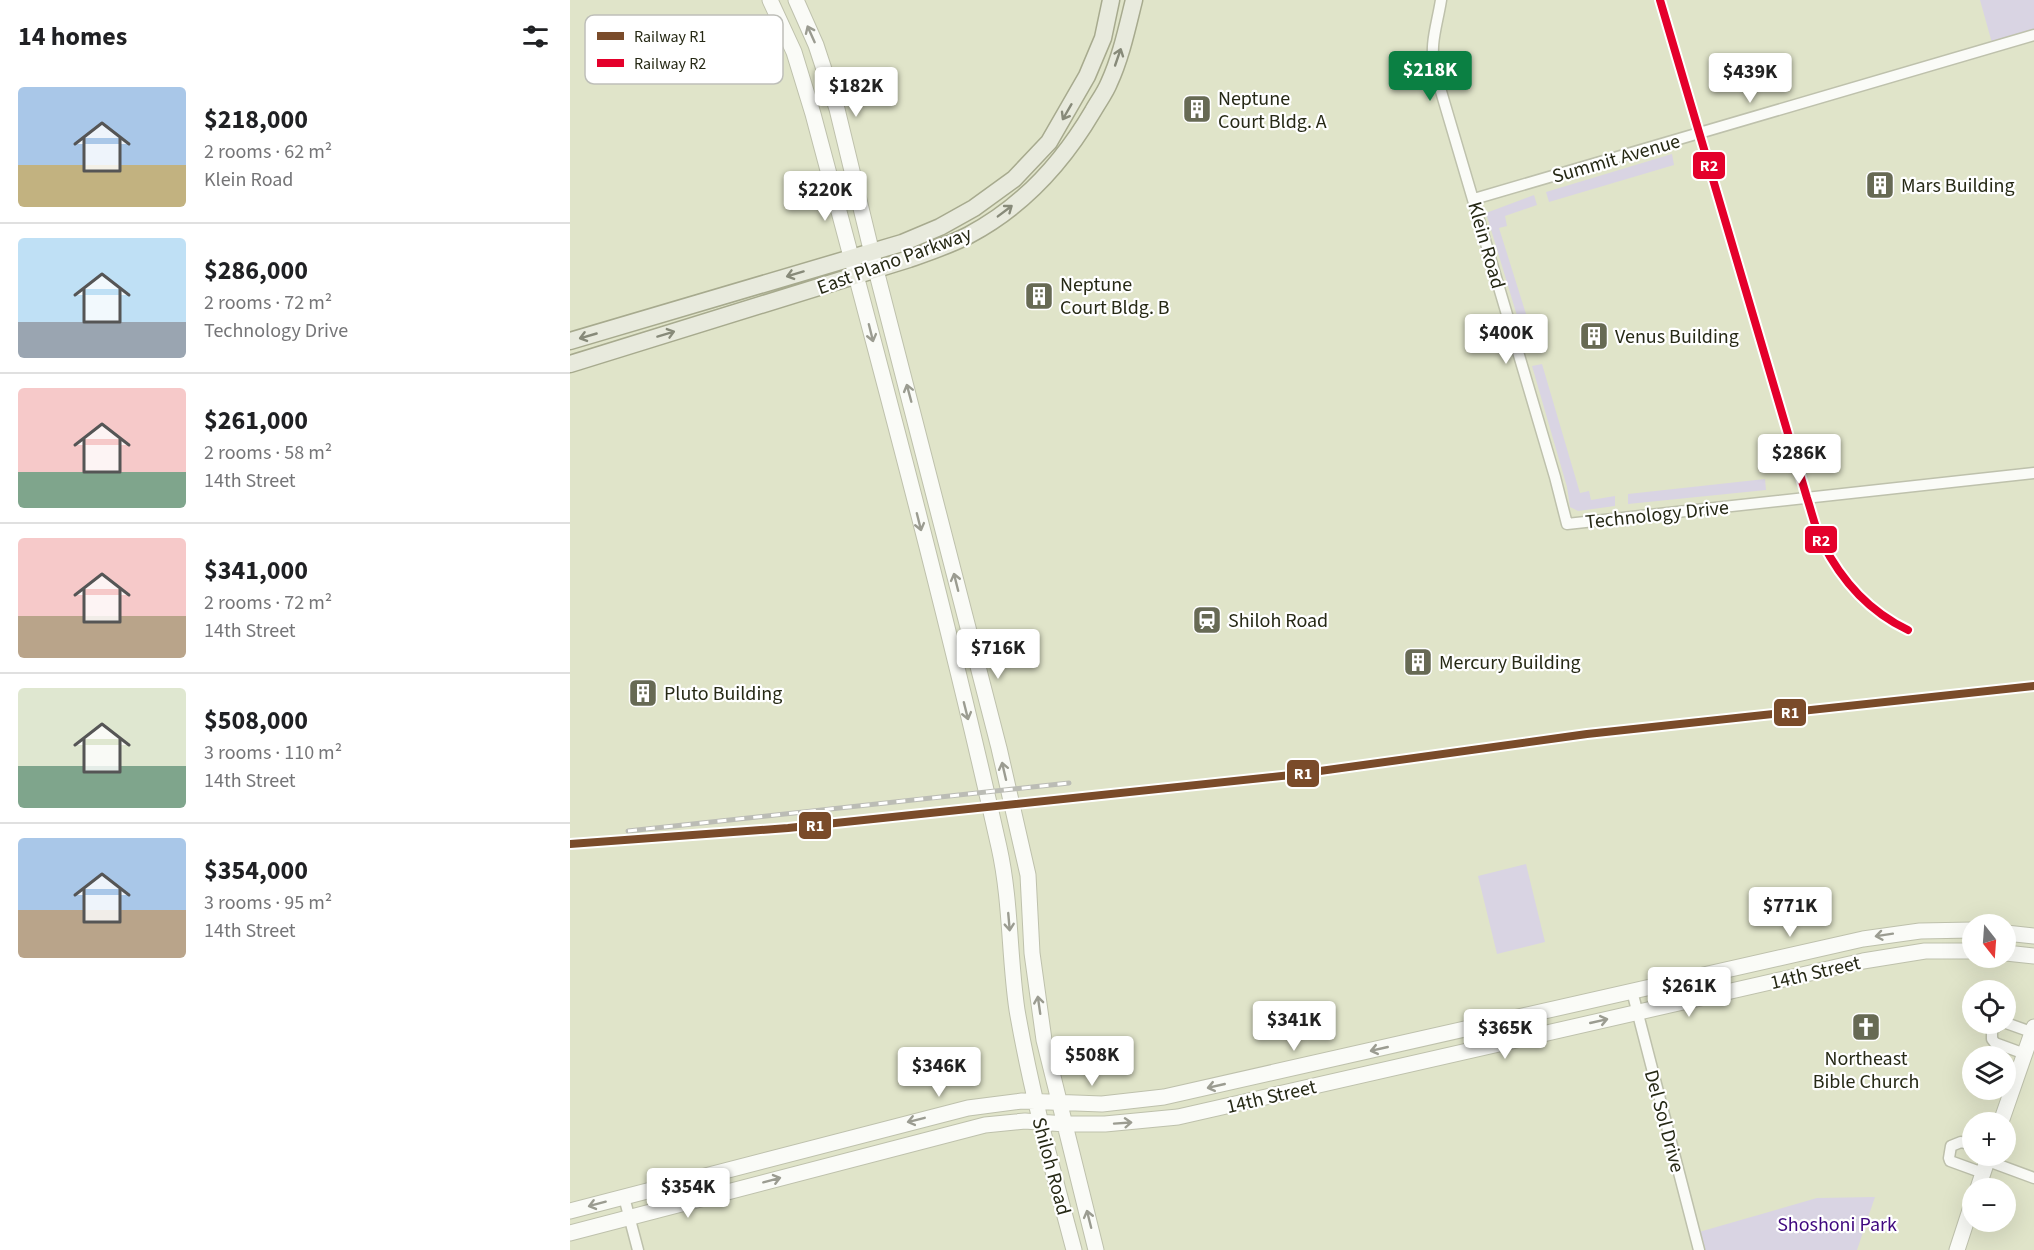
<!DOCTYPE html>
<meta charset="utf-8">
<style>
:root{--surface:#fff;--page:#f2f2f2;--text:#202124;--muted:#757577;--line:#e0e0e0;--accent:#0b8043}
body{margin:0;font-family:"Source Sans 3",sans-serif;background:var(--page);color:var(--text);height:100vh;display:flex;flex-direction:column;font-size:22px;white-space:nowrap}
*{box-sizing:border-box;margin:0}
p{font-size:20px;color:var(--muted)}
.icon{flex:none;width:33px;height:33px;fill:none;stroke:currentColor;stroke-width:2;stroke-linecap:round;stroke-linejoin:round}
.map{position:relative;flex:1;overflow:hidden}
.sheet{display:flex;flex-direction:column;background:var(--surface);width:570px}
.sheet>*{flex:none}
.needle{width:39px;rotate:163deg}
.fabs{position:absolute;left:1392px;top:914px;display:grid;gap:12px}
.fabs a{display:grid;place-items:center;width:54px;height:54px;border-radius:50%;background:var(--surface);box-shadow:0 6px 24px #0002;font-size:30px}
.price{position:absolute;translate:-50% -51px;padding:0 14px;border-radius:6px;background:#fff;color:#222;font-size:20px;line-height:39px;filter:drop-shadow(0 2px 3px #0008)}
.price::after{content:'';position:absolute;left:50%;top:36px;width:18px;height:14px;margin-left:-9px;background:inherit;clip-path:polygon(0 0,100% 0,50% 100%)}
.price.on{background:var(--accent);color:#fff}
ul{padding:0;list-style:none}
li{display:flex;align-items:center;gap:18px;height:150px;padding:0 18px}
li+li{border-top:2px solid var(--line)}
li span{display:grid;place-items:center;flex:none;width:168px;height:120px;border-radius:6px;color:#555}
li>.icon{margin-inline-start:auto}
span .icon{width:72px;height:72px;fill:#fffc;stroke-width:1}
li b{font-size:26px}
h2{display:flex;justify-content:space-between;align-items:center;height:72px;padding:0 18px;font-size:26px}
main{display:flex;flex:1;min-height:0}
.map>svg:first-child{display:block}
.green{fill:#d9d4e3}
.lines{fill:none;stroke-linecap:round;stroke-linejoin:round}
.street-casing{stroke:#bec1ac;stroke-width:13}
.secondary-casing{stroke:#bec1ac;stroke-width:17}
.primary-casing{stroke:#a7aa8e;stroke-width:19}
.street{stroke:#fafbf7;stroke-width:10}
.secondary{stroke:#fafbf7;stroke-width:15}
.primary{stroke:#e8eadd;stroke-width:16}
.rail-casing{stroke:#bbbcb5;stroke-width:5}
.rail{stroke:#fff;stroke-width:3;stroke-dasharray:9;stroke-linecap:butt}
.rail-1-casing{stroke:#fff;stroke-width:12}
.rail-2-casing{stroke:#fff;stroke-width:12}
.rail-1{stroke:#7a4b2a;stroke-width:8}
.rail-2{stroke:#e4002b;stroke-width:8}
.oneway{stroke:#9b9c91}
.oneway2{stroke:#878a79}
.labels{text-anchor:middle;stroke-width:4.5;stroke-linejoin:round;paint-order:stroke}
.poi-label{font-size:20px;fill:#262915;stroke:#fff;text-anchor:start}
.street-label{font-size:20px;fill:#262915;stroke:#fff}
.park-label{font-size:20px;fill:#3f087e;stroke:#fff}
.key{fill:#fff;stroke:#bebfb9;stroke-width:1.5}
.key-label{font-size:16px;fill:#262915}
.line-badge{stroke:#fff;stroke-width:2}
.badge-label{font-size:16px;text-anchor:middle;font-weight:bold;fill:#fff}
</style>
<main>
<section class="sheet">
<h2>14 homes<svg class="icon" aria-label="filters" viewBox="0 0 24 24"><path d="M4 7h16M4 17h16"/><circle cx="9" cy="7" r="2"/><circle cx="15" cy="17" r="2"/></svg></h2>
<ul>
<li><span style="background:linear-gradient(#a9c7e8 65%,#c2b280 0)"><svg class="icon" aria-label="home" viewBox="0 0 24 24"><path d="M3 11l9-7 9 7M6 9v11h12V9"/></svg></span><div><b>$218,000</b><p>2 rooms · 62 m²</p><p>Klein Road</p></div></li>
<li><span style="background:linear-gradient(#bfe0f5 70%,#9aa5b1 0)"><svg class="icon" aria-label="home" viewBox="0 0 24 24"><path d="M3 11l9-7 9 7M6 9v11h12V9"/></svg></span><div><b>$286,000</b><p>2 rooms · 72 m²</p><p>Technology Drive</p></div></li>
<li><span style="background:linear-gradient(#f6c9c9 70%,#7fa58c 0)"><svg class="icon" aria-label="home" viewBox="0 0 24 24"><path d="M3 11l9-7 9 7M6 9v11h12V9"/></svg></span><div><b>$261,000</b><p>2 rooms · 58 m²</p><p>14th Street</p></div></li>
<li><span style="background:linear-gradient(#f6c9c9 65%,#b9a48a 0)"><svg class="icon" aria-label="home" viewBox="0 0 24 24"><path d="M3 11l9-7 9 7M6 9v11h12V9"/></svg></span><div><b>$341,000</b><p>2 rooms · 72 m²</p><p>14th Street</p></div></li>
<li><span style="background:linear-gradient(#dfe7d0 65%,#7fa58c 0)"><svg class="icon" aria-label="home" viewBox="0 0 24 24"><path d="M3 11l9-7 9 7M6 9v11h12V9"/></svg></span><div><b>$508,000</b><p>3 rooms · 110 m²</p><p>14th Street</p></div></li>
<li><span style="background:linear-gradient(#a9c7e8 60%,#b9a48a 0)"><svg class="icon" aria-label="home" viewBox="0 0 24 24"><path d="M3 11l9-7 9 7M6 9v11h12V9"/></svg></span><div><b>$354,000</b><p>3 rooms · 95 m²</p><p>14th Street</p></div></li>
</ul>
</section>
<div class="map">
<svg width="1464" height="1250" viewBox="0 0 1464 1250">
<rect width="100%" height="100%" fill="#e0e4c9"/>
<!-- green -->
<path class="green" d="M 1410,0 L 1464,0 L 1464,31 L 1422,43 Z
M 1102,154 L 1104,165 L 979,202 L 976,192 Z
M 964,195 L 967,205 L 935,216 L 937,226 L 929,228 L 967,349 L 958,352 L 916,213 Z
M 972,364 L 1010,493 L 1019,491 L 1021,500 L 1045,496 L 1045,506 L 1008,511 L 1000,507 L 997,487 L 962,366 Z
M 1195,479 L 1196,490 L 1058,504 L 1058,494 Z
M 956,864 L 975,942 L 927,954 L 908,876 Z
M 1305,1197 L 1287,1250 L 1134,1250 L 1129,1232 L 1247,1198 Z"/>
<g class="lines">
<!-- street casing -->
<g class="street-casing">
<path id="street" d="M 871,0 C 867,26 859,44 865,71 L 985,477 L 997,524 L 1464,473
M 904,199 L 1464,35
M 1062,991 L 1129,1250
M 1431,1023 L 1422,1030 L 1422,1039 L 1425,1043 L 1455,1054
M 1436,1023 L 1464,1033
M 1402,1145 L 1391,1142 L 1381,1146 L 1379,1158 L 1380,1161 L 1413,1173
M 1418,1161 L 1464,1178
M 54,1197 L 68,1250"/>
</g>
<!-- secondary casing -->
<g class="secondary-casing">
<path id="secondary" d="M 200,0 L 224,52 L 243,114 C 308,358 374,601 429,847 C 441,901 439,956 447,1010 C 461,1092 483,1171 504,1250
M 226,0 L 246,45 L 267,109 L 306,270 L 429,748 L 458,875 L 462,953 L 474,1040 L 526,1250
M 1436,933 L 1464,936
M 1436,953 L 1464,956
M 1431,1122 L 1464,1027
M 1408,1188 L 1419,1155
M 0,1211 L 398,1108 L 452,1101 L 532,1104 L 594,1097 L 1293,939 L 1350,931 L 1402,930
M 0,1233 L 415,1125 L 455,1121 L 495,1124 L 535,1124 L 608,1117 L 1293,961 L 1355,951 L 1402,951
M 1387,1250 L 1402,1204"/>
</g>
<!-- primary casing -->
<g class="primary-casing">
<path id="primary" d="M 0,341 L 332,243 L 370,227 L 404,208 L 444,179 L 479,142 L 517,76 L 533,38 L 541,0
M 0,364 L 339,259 C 359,252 380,245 399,235 C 452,207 493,162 523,111 C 528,102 535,93 539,83 C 551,57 557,28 564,0"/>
</g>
<!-- street -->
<use href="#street" class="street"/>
<!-- secondary -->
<use href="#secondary" class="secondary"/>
<!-- primary -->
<use href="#primary" class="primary"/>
<!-- rail casing -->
<g class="rail-casing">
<path id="rail" d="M 1090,0 L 1237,498 C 1242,513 1245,528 1252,542 C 1271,580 1300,612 1338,630
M 58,831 L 499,783
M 0,844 L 218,828 L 637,784"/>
</g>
<!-- rail -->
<use href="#rail" class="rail"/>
<!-- rail-1 casing -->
<g class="rail-1-casing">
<path id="rail-1" d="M 0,844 L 218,828 L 721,775 L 1017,734 L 1464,686"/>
</g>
<!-- rail-2 casing -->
<g class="rail-2-casing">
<path id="rail-2" d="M 1090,0 L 1237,498 C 1242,513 1245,528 1252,542 C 1271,580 1300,612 1338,630"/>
</g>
<!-- rail-1 -->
<use href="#rail-1" class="rail-1"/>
<!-- rail-2 -->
<use href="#rail-2" class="rail-2"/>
</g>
<!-- one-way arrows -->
<defs><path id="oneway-shaft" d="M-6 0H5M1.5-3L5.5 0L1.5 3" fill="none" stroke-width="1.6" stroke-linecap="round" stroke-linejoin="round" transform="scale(1.5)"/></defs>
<g class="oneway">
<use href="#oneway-shaft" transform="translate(241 34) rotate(-114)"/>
<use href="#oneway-shaft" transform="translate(301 333) rotate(76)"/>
<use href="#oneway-shaft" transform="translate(339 393) rotate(-105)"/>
<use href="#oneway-shaft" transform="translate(349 522) rotate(76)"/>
<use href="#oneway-shaft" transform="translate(386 582) rotate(-104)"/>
<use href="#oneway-shaft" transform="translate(396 711) rotate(76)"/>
<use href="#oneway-shaft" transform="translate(434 771) rotate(-103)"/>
<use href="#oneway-shaft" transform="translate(439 922) rotate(85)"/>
<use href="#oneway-shaft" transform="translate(1314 935) rotate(171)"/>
<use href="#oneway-shaft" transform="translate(469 1005) rotate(-98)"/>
<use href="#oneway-shaft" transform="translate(1029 1021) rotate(-13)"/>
<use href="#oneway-shaft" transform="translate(809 1049) rotate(167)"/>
<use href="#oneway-shaft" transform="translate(646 1086) rotate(167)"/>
<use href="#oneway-shaft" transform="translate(346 1120) rotate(166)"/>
<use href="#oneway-shaft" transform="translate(553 1123) rotate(-4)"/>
<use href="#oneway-shaft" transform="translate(202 1180) rotate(-15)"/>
<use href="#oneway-shaft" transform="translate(27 1204) rotate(165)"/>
<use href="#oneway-shaft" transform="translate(519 1219) rotate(-104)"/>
</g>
<g class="oneway2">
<use href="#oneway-shaft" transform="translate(548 57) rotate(-71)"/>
<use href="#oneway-shaft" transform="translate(497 112) rotate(120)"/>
<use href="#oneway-shaft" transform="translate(435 211) rotate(-37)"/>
<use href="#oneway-shaft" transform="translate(225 274) rotate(163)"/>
<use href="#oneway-shaft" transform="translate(96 334) rotate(-17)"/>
<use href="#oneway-shaft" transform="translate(18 336) rotate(164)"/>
</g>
<!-- icons -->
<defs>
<g id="building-square" transform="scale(1.5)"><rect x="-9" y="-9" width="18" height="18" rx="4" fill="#676a54" stroke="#fff"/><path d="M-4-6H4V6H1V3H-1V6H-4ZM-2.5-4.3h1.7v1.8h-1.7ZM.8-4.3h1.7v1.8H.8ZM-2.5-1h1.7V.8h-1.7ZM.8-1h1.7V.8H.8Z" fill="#fff"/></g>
<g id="station-square" transform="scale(1.5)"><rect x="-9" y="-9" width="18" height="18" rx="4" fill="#676a54" stroke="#fff"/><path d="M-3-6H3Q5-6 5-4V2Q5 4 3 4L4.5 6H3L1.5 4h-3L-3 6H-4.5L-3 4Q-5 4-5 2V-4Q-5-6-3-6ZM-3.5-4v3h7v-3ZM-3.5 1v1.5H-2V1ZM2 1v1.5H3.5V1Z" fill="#fff"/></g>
<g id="church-square" transform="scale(1.5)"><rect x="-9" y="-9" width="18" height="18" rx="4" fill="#676a54" stroke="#fff"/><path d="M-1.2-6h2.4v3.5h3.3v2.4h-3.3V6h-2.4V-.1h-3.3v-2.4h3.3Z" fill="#fff"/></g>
</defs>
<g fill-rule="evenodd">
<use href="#building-square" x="627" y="109"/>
<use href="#building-square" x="1310" y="185"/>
<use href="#building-square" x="469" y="296"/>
<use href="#building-square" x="1024" y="336"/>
<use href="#station-square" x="637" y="620"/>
<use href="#building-square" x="848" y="662"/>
<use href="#building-square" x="73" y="693"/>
<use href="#church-square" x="1296" y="1027"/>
</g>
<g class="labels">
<!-- poi labels -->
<g class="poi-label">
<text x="648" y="105">Neptune<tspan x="648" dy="23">Court Bldg. A</tspan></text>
<text x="1331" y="192">Mars Building</text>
<text x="490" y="291">Neptune<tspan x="490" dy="23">Court Bldg. B</tspan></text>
<text x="1045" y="343">Venus Building</text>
<text x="658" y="627">Shiloh Road</text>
<text x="869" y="669">Mercury Building</text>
<text x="94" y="700">Pluto Building</text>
<text x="1296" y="1065" text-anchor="middle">Northeast<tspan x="1296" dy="23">Bible Church</tspan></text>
</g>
<!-- street labels -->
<g class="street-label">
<text transform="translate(1046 158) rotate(-16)" y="7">Summit Avenue</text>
<text transform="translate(917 245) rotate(74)" y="7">Klein Road</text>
<text transform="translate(324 260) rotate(-20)" y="7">East Plano Parkway</text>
<text transform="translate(1087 514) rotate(-6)" y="7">Technology Drive</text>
<text transform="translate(1245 972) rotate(-13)" y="7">14th Street</text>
<text transform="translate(701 1096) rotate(-13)" y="7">14th Street</text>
<text transform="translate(1095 1121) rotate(75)" y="7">Del Sol Drive</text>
<text transform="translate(482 1166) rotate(75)" y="7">Shiloh Road</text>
</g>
<!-- park labels -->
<g class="park-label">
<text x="1267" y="1231">Shoshoni Park</text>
</g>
</g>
<!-- legend -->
<rect x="15" y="15" width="198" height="69" rx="9" class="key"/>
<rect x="27" y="32" width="27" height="8" fill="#7a4b2a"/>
<rect x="27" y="59" width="27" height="8" fill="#e4002b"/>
<g class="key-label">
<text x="64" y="42">Railway R1</text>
<text x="64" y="69">Railway R2</text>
</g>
<g class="line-badge">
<rect x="1122" y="151" width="34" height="29" rx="6" fill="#e4002b"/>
<rect x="1234" y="525" width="34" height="29" rx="6" fill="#e4002b"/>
<rect x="1203" y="698" width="34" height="29" rx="6" fill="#7a4b2a"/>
<rect x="716" y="759" width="34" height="29" rx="6" fill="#7a4b2a"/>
<rect x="228" y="811" width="34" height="29" rx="6" fill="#7a4b2a"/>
</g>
<g class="badge-label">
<text x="1139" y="171">R2</text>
<text x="1251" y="546">R2</text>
<text x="1220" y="718">R1</text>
<text x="733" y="779">R1</text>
<text x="245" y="831">R1</text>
</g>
</svg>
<div class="fabs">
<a><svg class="needle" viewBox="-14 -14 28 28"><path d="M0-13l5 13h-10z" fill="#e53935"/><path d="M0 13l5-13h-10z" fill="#757577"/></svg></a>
<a><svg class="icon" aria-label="locate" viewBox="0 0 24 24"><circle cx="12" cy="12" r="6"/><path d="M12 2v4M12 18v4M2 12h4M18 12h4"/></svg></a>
<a><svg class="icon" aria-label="layers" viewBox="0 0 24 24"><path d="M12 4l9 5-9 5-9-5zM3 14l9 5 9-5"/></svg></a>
<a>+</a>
<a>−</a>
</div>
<b class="price on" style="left:860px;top:102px">$218K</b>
<b class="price" style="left:1180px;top:104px">$439K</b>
<b class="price" style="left:286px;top:118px">$182K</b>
<b class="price" style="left:255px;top:222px">$220K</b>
<b class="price" style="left:936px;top:365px">$400K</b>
<b class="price" style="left:1229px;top:485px">$286K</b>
<b class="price" style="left:428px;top:680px">$716K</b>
<b class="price" style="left:1220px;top:938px">$771K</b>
<b class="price" style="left:1119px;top:1018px">$261K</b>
<b class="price" style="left:724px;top:1052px">$341K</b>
<b class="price" style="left:935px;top:1060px">$365K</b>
<b class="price" style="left:522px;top:1087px">$508K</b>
<b class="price" style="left:369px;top:1098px">$346K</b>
<b class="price" style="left:118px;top:1219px">$354K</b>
</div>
</main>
